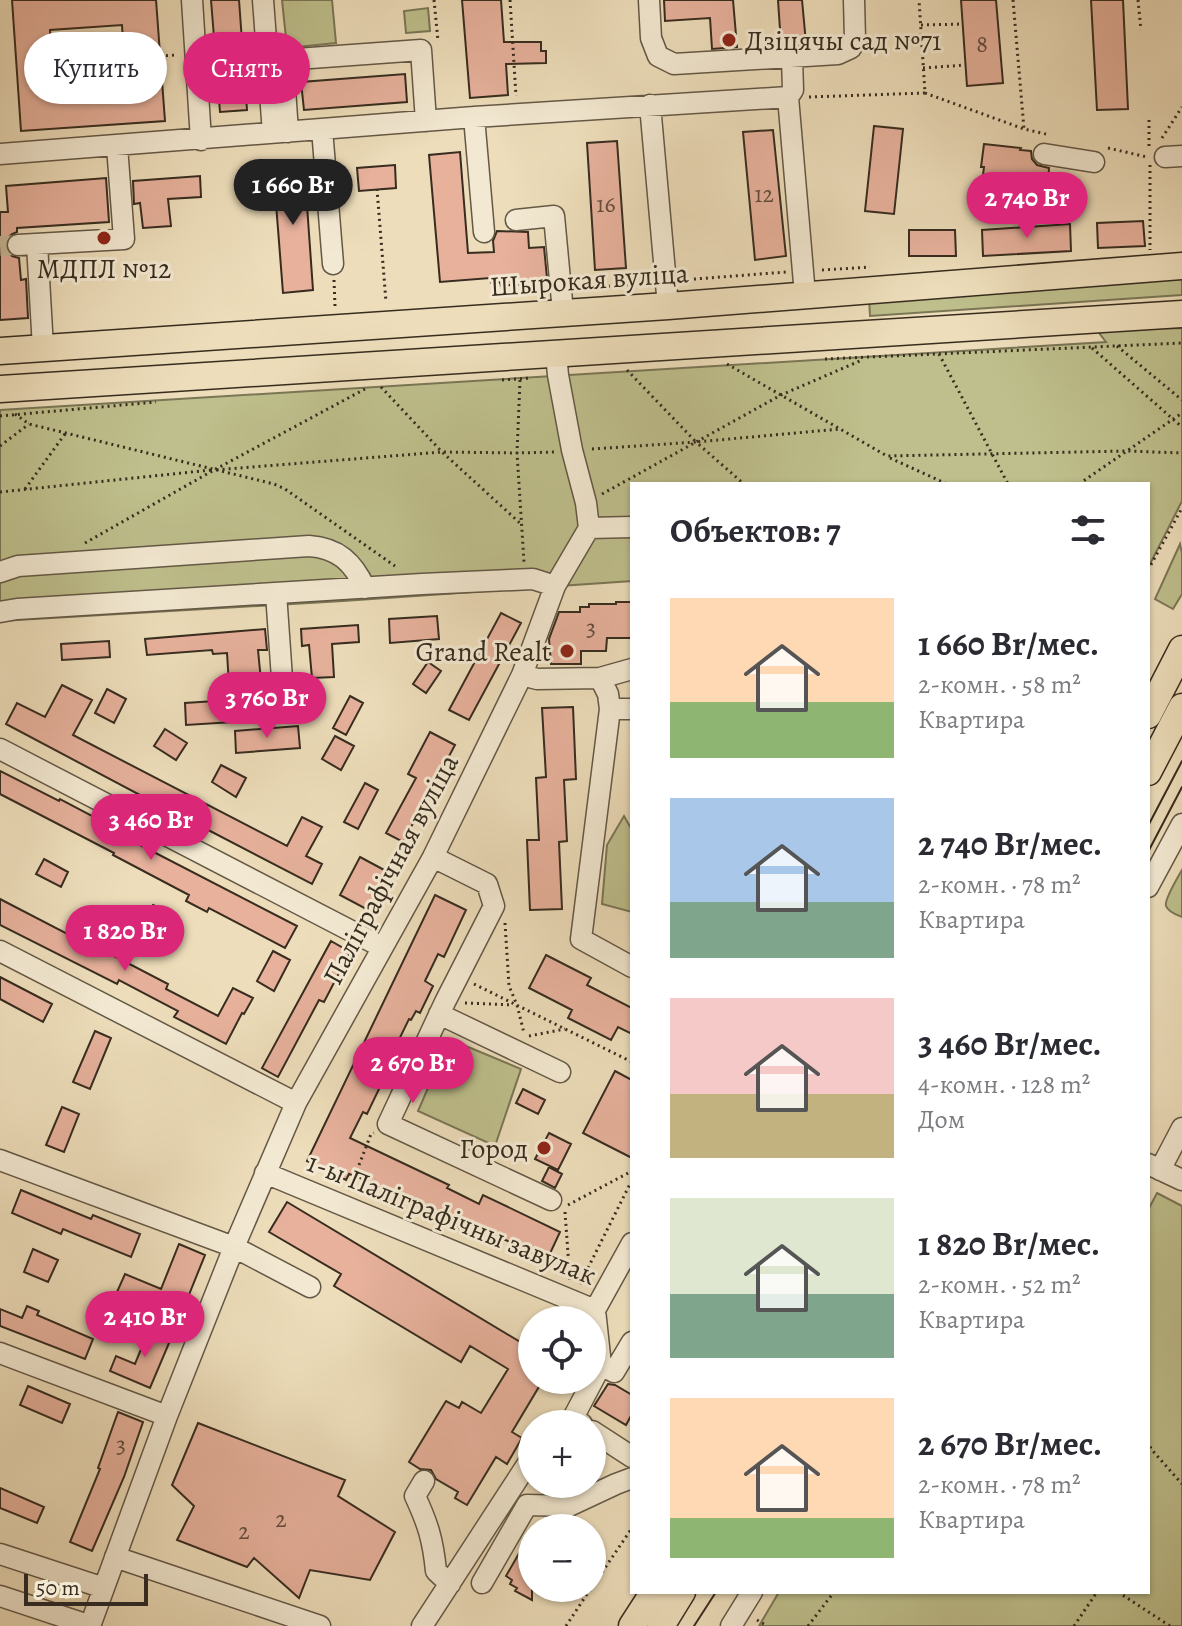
<!DOCTYPE html>
<html lang="ru">
<meta charset="utf-8">
<style>
:root{--surface:#fff;--page:#f2f2f3;--text:#2b2b33;--muted:#7c7c81;--accent:#db2777}
body{margin:0;font-family:Alegreya,serif;background:var(--page);color:var(--text);height:100vh;display:flex;flex-direction:column;font-size:30px;white-space:nowrap}
*{box-sizing:border-box;margin:0}
p{font-size:26px;color:var(--muted)}
.icon{flex:none;width:44px;height:44px;fill:none;stroke:currentColor;stroke-width:2;stroke-linecap:round;stroke-linejoin:round}
.map{position:relative;flex:1;overflow:hidden}
.sheet{position:absolute;left:630px;top:482px;width:520px;height:1112px;display:flex;flex-direction:column;background:var(--surface);border-radius:0px;box-shadow:0 2px 6px #0004}
.sheet>*{flex:none}
.guide{position:absolute;left:24px;top:32px;width:486px;height:72px;display:flex;gap:16px}
.buttons{position:absolute;left:518px;top:1306px;display:grid;gap:16px}
.buttons a{display:grid;place-items:center;width:88px;height:88px;border-radius:50%;background:var(--surface);box-shadow:0 2px 6px #0004;font-size:40px}
.scale{position:absolute;left:24px;bottom:20px;width:124px;box-sizing:border-box;padding-left:8px;border:4px solid #372c1f;border-top:0;font-size:22px;line-height:28px;white-space:nowrap;color:#372c1f;-webkit-text-stroke:6px #f3e9d2;paint-order:stroke}
.price{position:absolute;translate:-50% -68px;padding:0 18px;border-radius:28px;background:var(--accent);color:#fff;font-size:26px;line-height:52px;filter:drop-shadow(0 2px 4px #0008)}
.price::after{content:'';position:absolute;left:50%;top:48px;width:24px;height:18px;margin-left:-12px;background:inherit;clip-path:polygon(0 0,100% 0,50% 100%)}
.price.active{background:#222;color:#fff}
ul{padding:0;list-style:none}
li{display:flex;align-items:center;gap:24px;height:200px;padding:0 40px}
li span{display:grid;place-items:center;flex:none;width:224px;height:160px;border-radius:0px;color:#555}
li>.icon{margin-inline-start:auto}
span .icon{width:96px;height:96px;fill:#fffc;stroke-width:1}
li b{font-size:34px}
h2{display:flex;justify-content:space-between;align-items:center;height:96px;padding:0 40px;font-size:34px}
.pill{padding:0 28px;border-radius:36px;background:var(--surface);box-shadow:0 2px 6px #0004;font-size:28px;line-height:72px}
.pill.active{background:var(--accent);color:#fff}
.map>svg:first-child{display:block}
.green{fill:#bebf8c;stroke:#7a7656;stroke-width:2}
.building{fill:#e7b19c;stroke:#372c1f;stroke-width:2;fill-rule:evenodd}
.lines{fill:none;stroke-linecap:round;stroke-linejoin:round}
.minor-tunnel{stroke:#c9ba9b;stroke-width:20;stroke-dasharray:20 10;stroke-linecap:butt}
.minor-casing{stroke:#645846;stroke-width:23}
.major-casing{stroke:#372c1f;stroke-width:29}
.path{stroke:#372c1f;stroke-width:3;stroke-dasharray:2 4;stroke-linecap:butt}
.minor{stroke:#f3e9d2;stroke-width:20}
.major{stroke:#edddba;stroke-width:26}
.tram{stroke:#372c1f;stroke-width:2}
.poi-dot{fill:#8f2418;stroke:#f3e9d2;stroke-width:3}
.labels{text-anchor:middle;stroke-width:6;stroke-linejoin:round;paint-order:stroke}
.number-label{font-size:24px;fill:#634d3e}
.poi-label{font-size:28px;fill:#372c1f;stroke:#f3e9d2;text-anchor:end}
.street-label{font-size:28px;fill:#372c1f;stroke:#f3e9d2}
</style>
<div class="map">
<svg width="1182" height="1626" viewBox="0 0 1182 1626">
<rect width="100%" height="100%" fill="#edddba"/>
<filter id="stains"><feTurbulence type="fractalNoise" baseFrequency=".0025" numOctaves="4"/><feColorMatrix values="0 0 0 0 .2 0 0 0 0 .09 0 0 0 0 .02 0 0 0 .5 -.17"/></filter>
<radialGradient id="worn" r=".72"><stop offset=".6" stop-color="#630" stop-opacity="0"/><stop offset="1" stop-color="#630" stop-opacity=".3"/></radialGradient>
<!-- green -->
<path class="green" d="M 282,0 L 332,0 L 336,43 L 287,48 Z
M 428,8 L 430,31 L 406,33 L 404,11 Z
M 1182,276 L 1182,295 L 870,316 L 869,298 Z
M 1182,328 L 1182,501 L 1148,568 L 1148,484 L 632,484 L 632,581 L 343,601 L 0,621 L 0,410 L 1106,342 L 1096,329 Z
M 1180,544 L 1182,553 L 1182,594 L 1173,609 L 1155,599 Z
M 624,816 L 632,830 L 632,912 L 602,904 L 607,845 Z
M 1182,870 L 1182,917 C 1177,915 1168,912 1166,906 C 1164,900 1178,877 1182,870 Z
M 449,1039 L 521,1069 L 495,1146 L 418,1111 Z
M 1157,1193 L 1182,1206 L 1182,1626 L 759,1626 L 779,1592 L 1148,1592 L 1148,1210 Z"/>
<!-- building -->
<path class="building" d="M 12,0 L 156,0 L 165,121 L 21,131 ZM 122,25 L 126,88 L 54,93 L 50,30 Z
M 211,0 L 239,0 L 247,110 L 220,112 Z
M 462,0 L 501,0 L 504,42 L 541,42 L 541,51 L 546,51 L 546,63 L 506,64 L 508,95 L 470,98 Z
M 664,0 L 733,0 L 737,47 L 712,49 L 710,18 L 665,21 Z
M 778,0 L 802,0 L 806,43 L 781,44 Z
M 961,0 L 996,0 L 1003,83 L 967,86 Z
M 1091,0 L 1123,0 L 1128,109 L 1097,110 Z
M 405,74 L 407,102 L 304,110 L 301,82 Z
M 874,126 L 903,129 L 894,214 L 865,211 Z
M 773,130 L 786,256 L 755,260 L 743,132 Z
M 617,141 L 626,268 L 595,270 L 587,143 Z
M 984,144 L 1021,148 L 1020,150 L 1031,151 L 1032,159 L 1037,165 L 1049,168 L 1048,183 L 983,175 L 984,167 L 981,167 Z
M 460,152 L 468,253 L 494,252 L 493,241 L 497,231 L 528,232 L 529,248 L 544,247 L 547,278 L 545,278 L 545,282 L 501,286 L 500,282 L 491,283 L 490,278 L 440,282 L 429,155 Z
M 304,163 L 313,290 L 283,293 L 273,165 Z
M 395,165 L 396,188 L 359,191 L 357,168 Z
M 200,176 L 201,197 L 168,199 L 171,226 L 143,228 L 140,203 L 134,204 L 133,181 Z
M 106,178 L 109,222 L 17,228 L 17,232 L 12,234 L 7,238 L 5,245 L 7,251 L 12,256 L 19,258 L 21,280 L 26,279 L 28,318 L 0,320 L 0,212 L 8,212 L 6,186 Z
M 1143,221 L 1145,246 L 1098,248 L 1097,223 Z
M 1070,224 L 1071,251 L 983,256 L 982,230 Z
M 909,230 L 955,230 L 956,256 L 909,256 Z
M 616,602 L 632,602 L 632,638 L 607,638 L 606,651 L 581,651 L 581,664 L 551,664 L 549,639 L 559,612 L 580,612 L 580,607 L 589,607 L 589,604 L 616,604 Z
M 501,613 L 521,623 L 469,720 L 449,710 Z
M 437,616 L 439,639 L 390,643 L 389,619 Z
M 358,625 L 359,642 L 332,644 L 334,677 L 312,678 L 309,645 L 302,646 L 301,629 Z
M 265,629 L 267,650 L 258,650 L 261,681 L 229,685 L 227,653 L 213,654 L 212,650 L 147,655 L 145,639 Z
M 109,641 L 110,657 L 62,660 L 61,644 Z
M 428,662 L 441,671 L 426,693 L 413,684 Z
M 62,685 L 92,700 L 73,735 L 287,846 L 302,817 L 322,827 L 306,856 L 322,864 L 312,884 L 189,820 L 189,821 L 6,724 L 17,703 L 45,717 Z
M 107,689 L 126,699 L 114,723 L 95,713 Z
M 350,696 L 363,703 L 346,735 L 333,728 Z
M 231,700 L 233,722 L 186,725 L 185,703 Z
M 573,707 L 576,779 L 564,780 L 567,841 L 559,842 L 562,909 L 530,910 L 527,840 L 539,840 L 536,778 L 546,777 L 542,708 Z
M 298,726 L 300,748 L 236,753 L 235,731 Z
M 165,729 L 187,743 L 176,760 L 154,746 Z
M 430,732 L 455,745 L 403,842 L 386,833 L 416,778 L 408,774 Z
M 335,736 L 354,746 L 341,770 L 322,759 Z
M 221,765 L 246,778 L 236,797 L 212,782 Z
M 0,771 L 59,801 L 60,799 L 117,829 L 115,832 L 297,926 L 285,948 L 209,908 L 207,912 L 186,901 L 189,895 L 113,855 L 114,853 L 0,794 Z
M 365,783 L 378,790 L 358,829 L 344,822 Z
M 360,857 L 388,872 L 368,910 L 340,895 Z
M 44,859 L 68,872 L 61,887 L 36,874 Z
M 435,895 L 466,910 L 444,957 L 438,954 L 425,981 L 433,986 L 420,1013 L 416,1011 L 411,1020 L 409,1019 L 390,1058 L 385,1056 L 372,1083 L 380,1087 L 367,1114 L 363,1112 L 350,1138 L 449,1185 L 447,1188 L 479,1204 L 483,1195 L 560,1232 L 547,1260 L 470,1223 L 465,1231 L 434,1216 L 435,1214 L 358,1177 L 349,1174 L 346,1180 L 307,1161 Z
M 0,899 L 75,938 L 76,936 L 168,984 L 166,989 L 218,1016 L 233,988 L 253,998 L 244,1014 L 242,1013 L 226,1044 L 174,1017 L 178,1011 L 119,980 L 117,984 L 0,925 Z
M 153,905 L 165,911 L 156,928 L 144,921 Z
M 331,941 L 350,952 L 324,1002 L 319,1000 L 278,1077 L 262,1068 Z
M 273,951 L 290,960 L 274,991 L 257,981 Z
M 546,955 L 591,978 L 587,985 L 632,1008 L 632,1034 L 618,1027 L 611,1040 L 568,1018 L 572,1010 L 529,988 Z
M 0,977 L 52,1004 L 43,1022 L 0,999 Z
M 95,1031 L 111,1038 L 90,1089 L 73,1082 Z
M 615,1071 L 632,1080 L 632,1158 L 583,1133 Z
M 523,1089 L 545,1100 L 538,1114 L 516,1103 Z
M 62,1107 L 79,1114 L 64,1152 L 46,1145 Z
M 549,1133 L 571,1144 L 558,1170 L 535,1159 Z
M 549,1167 L 562,1174 L 555,1188 L 542,1181 Z
M 21,1190 L 91,1219 L 93,1215 L 140,1234 L 131,1257 L 63,1229 L 61,1234 L 12,1213 Z
M 287,1202 L 532,1349 L 532,1380 L 540,1385 L 512,1432 L 522,1438 L 507,1464 L 496,1457 L 467,1505 L 455,1498 L 458,1492 L 436,1479 L 431,1470 L 420,1469 L 409,1462 L 446,1401 L 459,1408 L 462,1402 L 481,1413 L 508,1369 L 470,1346 L 461,1362 L 334,1286 L 341,1274 L 269,1232 Z
M 179,1244 L 205,1255 L 182,1312 L 137,1294 L 131,1308 L 113,1301 L 125,1274 L 161,1289 Z
M 33,1249 L 58,1260 L 48,1282 L 24,1272 Z
M 27,1306 L 39,1311 L 37,1315 L 93,1339 L 85,1359 L 0,1326 L 0,1309 L 22,1318 Z
M 150,1327 L 172,1336 L 150,1388 L 110,1371 L 116,1356 L 135,1364 Z
M 608,1384 L 615,1385 L 632,1395 L 632,1414 L 626,1425 L 594,1406 Z
M 28,1386 L 70,1404 L 62,1423 L 20,1405 Z
M 118,1412 L 143,1422 L 124,1477 L 92,1551 L 70,1542 L 100,1469 L 98,1468 Z
M 198,1423 L 345,1480 L 338,1496 L 395,1532 L 370,1580 L 310,1570 L 299,1598 L 254,1558 L 247,1567 L 177,1540 L 194,1506 L 172,1485 Z
M 0,1488 L 44,1507 L 37,1523 L 0,1508 Z
M 532,1531 L 532,1600 L 515,1591 L 517,1588 L 510,1584 L 512,1580 L 506,1576 Z"/>
<g class="lines">
<!-- minor-tunnel -->
<path class="minor-tunnel" d="M 0,246 L 18,245"/>
<!-- minor casing -->
<g class="minor-casing">
<path id="minor" d="M 192,0 L 201,140
M 263,0 L 273,133
M 649,0 L 651,38 L 658,56 L 674,64 L 838,54 L 851,48 L 855,39 L 854,0
M 788,97 L 805,295
M 788,97 L 793,90 L 792,58
M 650,105 L 668,306
M 474,117 L 484,232
M 322,129 L 333,264
M 288,132 L 283,60 L 421,50 L 426,121
M 0,154 L 474,117 L 788,97
M 1044,154 L 1094,162
M 1165,157 L 1182,156
M 516,220 L 554,216 L 563,312
M 37,244 L 43,348
M 18,245 L 124,239 L 117,146
M 589,528 L 632,527
M 0,572 L 18,566 L 309,546 C 338,548 353,562 365,588
M 0,612 L 17,609 L 422,584 L 533,579 L 555,586
M 522,675 L 537,679 L 600,678 L 608,694 L 610,709 L 632,709
M 600,678 L 632,669
M 248,695 L 283,693 L 276,593
M 610,709 L 581,939 L 632,967
M 0,749 L 382,947
M 433,857 L 487,884 L 494,906 L 445,1002 L 388,1124 L 551,1200
M 1148,887 L 1182,824
M 0,951 L 296,1103
M 439,1014 L 560,1072
M 0,1160 L 234,1247 L 310,1287
M 1148,1164 L 1182,1180
M 1160,1170 L 1182,1128
M 265,1173 L 595,1310 L 632,1243
M 0,1353 L 167,1416
M 601,1365 L 614,1372 L 632,1342
M 582,1424 L 573,1418 L 601,1365 L 595,1310
M 592,1431 L 632,1457
M 424,1481 L 415,1496 C 428,1524 433,1540 436,1571 L 450,1584
M 0,1554 L 104,1588
M 115,1557 L 320,1626
M 482,1583 L 527,1505 L 569,1506 L 616,1484 L 632,1478
M 0,1596 L 91,1626
M 90,1626 L 167,1416 L 234,1247 L 296,1103 L 433,857 L 522,675 L 555,586 L 589,528 L 586,503 L 572,450 L 558,375 L 556,354
M 422,1626 L 532,1457
M 731,1626 L 752,1592"/>
</g>
<!-- major casing -->
<g class="major-casing">
<path id="major" d="M 0,351 L 668,306 L 1182,266
M 0,389 L 1182,314
M 1148,715 L 1182,649
M 1148,772 L 1182,707
M 632,1626 L 654,1592
M 661,1626 L 682,1592"/>
</g>
<!-- path -->
<path class="path" d="M 434,0 L 438,41
M 510,0 L 516,96
M 1013,0 L 1024,129
M 1138,0 L 1141,30
M 921,25 L 963,24
M 160,56 L 176,55
M 108,61 L 124,59
M 923,68 L 966,65
M 925,93 L 1024,129 L 1050,135
M 809,97 L 925,93 L 919,0
M 1149,120 L 1149,149
M 1162,138 L 1182,107
M 1108,148 L 1147,157
M 1150,165 L 1150,250
M 377,189 L 386,302
M 822,270 L 870,267
M 334,280 L 335,306
M 682,280 L 786,272
M 578,289 L 646,283
M 1117,346 L 1182,400
M 1092,348 L 1182,427
M 939,354 L 1008,484
M 825,359 L 1182,343
M 727,364 L 887,456 L 1127,451 L 1182,453
M 627,370 L 696,442 L 840,429
M 502,380 L 531,378
M 520,380 L 517,453 L 556,452
M 381,387 L 442,452 L 521,524
M 365,389 L 214,470 L 442,452 L 517,453 L 524,562
M 15,414 L 29,424 L 274,484 L 285,489 L 395,566
M 0,416 L 156,402
M 0,446 L 29,424
M 592,449 L 696,442 L 744,484
M 890,458 L 947,484
M 1079,484 L 1182,413
M 25,489 L 65,434
M 0,492 L 211,470
M 602,494 L 781,395 L 862,360
M 85,543 L 214,470
M 1148,570 L 1182,508
M 505,923 L 509,986 L 517,1005 L 524,1033
M 474,984 L 632,1062
M 465,1003 L 513,1005
M 529,1036 L 565,1029
M 359,1165 L 371,1134 L 374,1133
M 348,1190 L 354,1176
M 568,1205 L 632,1171
M 565,1212 L 570,1281
M 580,1284 L 632,1180
M 1148,1441 L 1151,1449 L 1182,1484
M 592,1587 L 632,1528
M 1118,1592 L 1170,1626
M 757,1620 L 767,1626
M 566,1626 L 591,1588
M 808,1626 L 834,1592
M 1074,1626 L 1097,1592"/>
<!-- minor -->
<use href="#minor" class="minor"/>
<!-- major -->
<use href="#major" class="major"/>
<!-- tram -->
<path class="tram" d="M 1148,826 L 1182,761
M 1148,852 L 1182,787
M 694,1626 L 716,1592"/>
</g>
<!-- markers -->
<g class="poi-dot">
<circle cx="729" cy="40" r="8"/>
<circle cx="104" cy="238" r="8"/>
<circle cx="567" cy="651" r="8"/>
<circle cx="544" cy="1148" r="8"/>
</g>
<g class="labels">
<!-- number labels -->
<g class="number-label">
<text x="982" y="52">8</text>
<text x="764" y="202">12</text>
<text x="606" y="212">16</text>
<text x="591" y="636">3</text>
<text x="121" y="1453">3</text>
<text x="281" y="1527">2</text>
<text x="244" y="1539">2</text>
</g>
<!-- poi labels -->
<g class="poi-label">
<text x="745" y="50" text-anchor="start">Дзіцячы сад №71</text>
<text x="104" y="278" text-anchor="middle">МДПЛ №12</text>
<text x="551" y="661">Grand Realt</text>
<text x="528" y="1158">Город</text>
</g>
<!-- street labels -->
<g class="street-label">
<text transform="translate(589 279) rotate(-4)" y="10">Шырокая вуліца</text>
<text transform="translate(390 869) rotate(-62)" y="10">Паліграфічная вуліца</text>
<text transform="translate(452 1218) rotate(22)" y="10">1-ы Паліграфічны завулак</text>
</g>
</g>
<rect width="100%" height="100%" filter="url(#stains)"/>
<rect width="100%" height="100%" fill="url(#worn)"/>
</svg>
<div class="buttons">
<a><svg class="icon" aria-label="locate" viewBox="0 0 24 24"><circle cx="12" cy="12" r="6"/><path d="M12 2v4M12 18v4M2 12h4M18 12h4"/></svg></a>
<a>+</a>
<a>−</a>
</div>
<div class="scale">50 m</div>
<b class="price active" style="left:293px;top:227px">1 660 Br</b>
<b class="price" style="left:1027px;top:240px">2 740 Br</b>
<b class="price" style="left:267px;top:740px">3 760 Br</b>
<b class="price" style="left:151px;top:862px">3 460 Br</b>
<b class="price" style="left:125px;top:973px">1 820 Br</b>
<b class="price" style="left:413px;top:1105px">2 670 Br</b>
<b class="price" style="left:145px;top:1359px">2 410 Br</b>
<div class="guide">
<a class="pill">Купить</a>
<a class="pill active">Снять</a>
</div>
<section class="sheet">
<h2>Объектов: 7<svg class="icon" aria-label="filters" viewBox="0 0 24 24"><path d="M4 7h16M4 17h16"/><circle cx="9" cy="7" r="2"/><circle cx="15" cy="17" r="2"/></svg></h2>
<ul>
<li><span style="background:linear-gradient(#ffd9b3 65%,#8fb573 0)"><svg class="icon" aria-label="home" viewBox="0 0 24 24"><path d="M3 11l9-7 9 7M6 9v11h12V9"/></svg></span><div><b>1 660 Br/мес.</b><p>2-комн. · 58 m²</p><p>Квартира</p></div></li>
<li><span style="background:linear-gradient(#a9c7e8 65%,#7fa58c 0)"><svg class="icon" aria-label="home" viewBox="0 0 24 24"><path d="M3 11l9-7 9 7M6 9v11h12V9"/></svg></span><div><b>2 740 Br/мес.</b><p>2-комн. · 78 m²</p><p>Квартира</p></div></li>
<li><span style="background:linear-gradient(#f6c9c9 60%,#c2b280 0)"><svg class="icon" aria-label="home" viewBox="0 0 24 24"><path d="M3 11l9-7 9 7M6 9v11h12V9"/></svg></span><div><b>3 460 Br/мес.</b><p>4-комн. · 128 m²</p><p>Дом</p></div></li>
<li><span style="background:linear-gradient(#dfe7d0 60%,#7fa58c 0)"><svg class="icon" aria-label="home" viewBox="0 0 24 24"><path d="M3 11l9-7 9 7M6 9v11h12V9"/></svg></span><div><b>1 820 Br/мес.</b><p>2-комн. · 52 m²</p><p>Квартира</p></div></li>
<li><span style="background:linear-gradient(#ffd9b3 75%,#8fb573 0)"><svg class="icon" aria-label="home" viewBox="0 0 24 24"><path d="M3 11l9-7 9 7M6 9v11h12V9"/></svg></span><div><b>2 670 Br/мес.</b><p>2-комн. · 78 m²</p><p>Квартира</p></div></li>
</ul>
</section>
</div>
